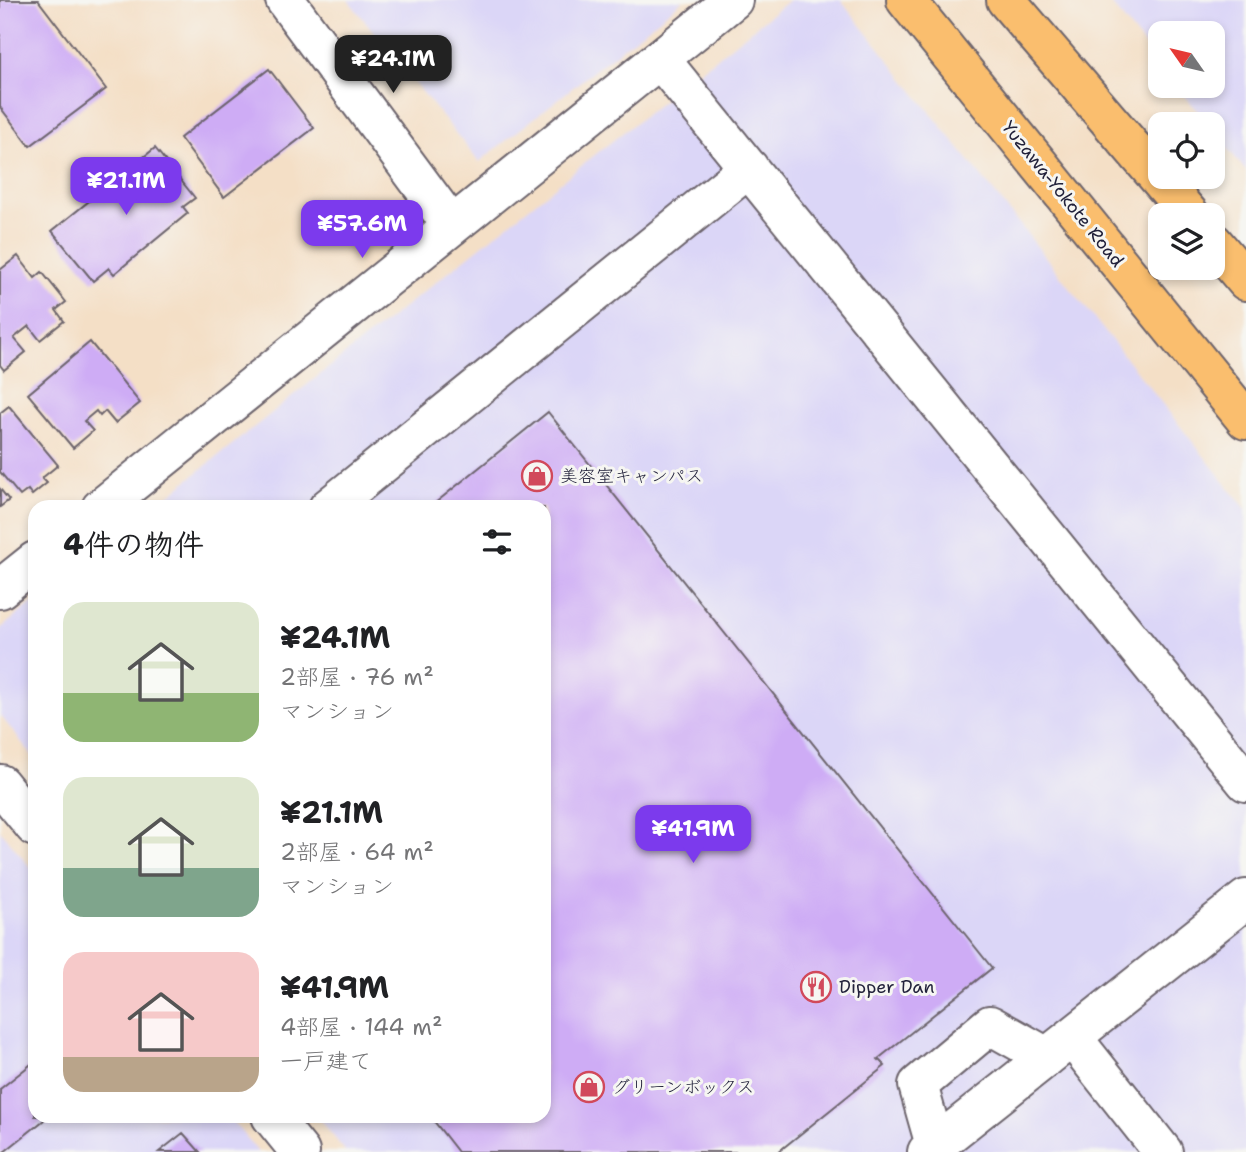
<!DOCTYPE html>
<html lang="ja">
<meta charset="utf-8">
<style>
:root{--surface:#fff;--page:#f6f6f6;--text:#202124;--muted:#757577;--accent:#7c3aed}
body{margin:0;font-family:"Shantell Sans","Klee One",sans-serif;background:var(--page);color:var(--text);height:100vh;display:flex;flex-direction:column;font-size:26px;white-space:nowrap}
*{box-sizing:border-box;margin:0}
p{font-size:23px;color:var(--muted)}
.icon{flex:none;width:38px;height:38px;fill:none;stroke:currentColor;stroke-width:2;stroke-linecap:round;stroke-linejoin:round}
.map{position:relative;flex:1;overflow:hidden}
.drawer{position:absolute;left:28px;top:500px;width:523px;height:623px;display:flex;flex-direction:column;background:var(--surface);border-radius:21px;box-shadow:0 4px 10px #0003}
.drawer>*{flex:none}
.needle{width:46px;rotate:304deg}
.buttons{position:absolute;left:1148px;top:21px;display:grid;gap:14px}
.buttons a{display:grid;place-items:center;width:77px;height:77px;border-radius:14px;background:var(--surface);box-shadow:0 4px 10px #0003;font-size:35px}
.price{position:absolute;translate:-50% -60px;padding:0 16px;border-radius:14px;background:var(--accent);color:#fff;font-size:23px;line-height:46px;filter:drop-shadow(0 2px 4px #0008)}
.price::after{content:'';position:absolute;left:50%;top:42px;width:21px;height:16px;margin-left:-10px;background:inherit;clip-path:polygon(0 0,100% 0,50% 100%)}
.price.on{background:#222;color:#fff}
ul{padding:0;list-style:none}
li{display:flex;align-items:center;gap:21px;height:175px;padding:0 35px}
li span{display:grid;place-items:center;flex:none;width:196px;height:140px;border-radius:21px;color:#555}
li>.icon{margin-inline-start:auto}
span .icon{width:84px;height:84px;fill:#fffc;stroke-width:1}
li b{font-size:30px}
h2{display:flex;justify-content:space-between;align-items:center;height:84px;padding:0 35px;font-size:30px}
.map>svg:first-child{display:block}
.built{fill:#dbd6f7}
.building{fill:#ceacf5}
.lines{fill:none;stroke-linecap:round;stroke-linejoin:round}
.minor-casing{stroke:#6c646c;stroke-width:42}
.highway-casing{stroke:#6c646c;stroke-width:42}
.minor{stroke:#fff;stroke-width:38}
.highway{stroke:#fabe6e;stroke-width:38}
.labels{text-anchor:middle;stroke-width:6;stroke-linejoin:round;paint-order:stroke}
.street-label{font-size:18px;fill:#22223b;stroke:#f6f6f2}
.poi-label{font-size:18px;fill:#22223b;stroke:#f6f6f2;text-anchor:start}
</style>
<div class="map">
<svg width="1246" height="1152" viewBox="0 0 1246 1152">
<rect width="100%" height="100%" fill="#f6f6f2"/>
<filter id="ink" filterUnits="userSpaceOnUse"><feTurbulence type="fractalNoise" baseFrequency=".0143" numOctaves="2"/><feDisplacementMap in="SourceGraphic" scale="14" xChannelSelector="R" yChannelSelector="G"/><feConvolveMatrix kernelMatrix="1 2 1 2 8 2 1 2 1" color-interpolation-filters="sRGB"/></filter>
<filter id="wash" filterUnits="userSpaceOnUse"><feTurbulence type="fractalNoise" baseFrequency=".00686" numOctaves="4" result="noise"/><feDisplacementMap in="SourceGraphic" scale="28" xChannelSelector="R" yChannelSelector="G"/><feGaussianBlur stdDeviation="1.57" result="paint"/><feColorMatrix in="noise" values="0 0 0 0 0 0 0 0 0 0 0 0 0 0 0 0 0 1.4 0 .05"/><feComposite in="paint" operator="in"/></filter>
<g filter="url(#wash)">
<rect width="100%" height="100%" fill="#f4dfc6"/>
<!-- built -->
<path class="built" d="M 348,0 L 683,0 L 479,162 Z
M 789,0 L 841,0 L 1246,509 L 1246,1152 L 346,1152 L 318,1117 L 544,1116 L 544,508 L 153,508 Z
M 1108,0 L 1246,0 L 1246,171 L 1213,130 L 1213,124 L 1208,124 L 1177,86 L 1213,86 L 1213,33 L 1160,33 L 1160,65 Z
M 35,601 L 35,759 L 0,715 L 0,629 Z
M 0,830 L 35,873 L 35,1116 L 229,1117 L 258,1152 L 0,1152 Z"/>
<g id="blocks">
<!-- building -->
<path class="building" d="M 0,0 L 38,0 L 106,89 L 30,146 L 0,107 Z
M 269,69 L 314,128 L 224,197 L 180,138 Z
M 155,148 L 195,198 L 183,207 L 188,213 L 114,274 L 109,268 L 93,281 L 52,231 Z
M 18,256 L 35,278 L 42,272 L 66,302 L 56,310 L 64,321 L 40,340 L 29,326 L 14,338 L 26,352 L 4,370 L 0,365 L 0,270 Z
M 90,342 L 140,403 L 115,423 L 105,411 L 100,416 L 96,411 L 84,421 L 93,431 L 73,448 L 28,394 Z
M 9,406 L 58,465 L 42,478 L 47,483 L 32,495 L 28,490 L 20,496 L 0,472 L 0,413 Z
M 548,412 L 992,968 L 878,1059 L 885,1066 L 778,1152 L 458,1152 L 430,1116 L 544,1116 L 544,508 L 429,508 Z
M 0,489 L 9,500 L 0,507 Z
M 35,1061 L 35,1116 L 49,1116 L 4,1152 L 0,1152 L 0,1089 Z
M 183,1133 L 200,1152 L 159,1152 Z"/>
</g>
</g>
<g filter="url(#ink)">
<use href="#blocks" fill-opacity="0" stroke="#6c646c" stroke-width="2"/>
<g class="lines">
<!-- minor casing -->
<g class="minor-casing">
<path id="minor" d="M 285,0 L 452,226
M 660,59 L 1246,782
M 101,508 L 733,0
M 328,508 L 749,168
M 0,589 L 35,561
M 0,784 L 35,827
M 1072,1037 L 1163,1152
M 271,1116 L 300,1152
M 935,1145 L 918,1085 L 990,1025 L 1047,1057
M 927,1152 L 1246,899"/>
</g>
<!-- highway casing -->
<g class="highway-casing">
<path id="highway" d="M 906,0 L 1246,420
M 1006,0 L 1190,215
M 1213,242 L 1246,281"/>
</g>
<!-- minor -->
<use href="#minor" class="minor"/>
<!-- highway -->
<use href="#highway" class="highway"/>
</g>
</g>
<!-- icons -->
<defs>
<g id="shop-ring" transform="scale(1.575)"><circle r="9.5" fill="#f6f6f2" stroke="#d1495b" stroke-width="1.5"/><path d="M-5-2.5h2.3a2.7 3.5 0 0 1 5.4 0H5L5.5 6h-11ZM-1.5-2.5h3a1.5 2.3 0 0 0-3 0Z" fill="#d1495b"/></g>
<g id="restaurant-ring" transform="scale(1.575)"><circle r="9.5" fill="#f6f6f2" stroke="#d1495b" stroke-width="1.5"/><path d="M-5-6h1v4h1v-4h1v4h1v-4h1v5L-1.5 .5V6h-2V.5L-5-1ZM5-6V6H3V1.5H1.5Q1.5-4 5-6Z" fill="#d1495b"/></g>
</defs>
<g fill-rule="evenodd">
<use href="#shop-ring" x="537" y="476"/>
<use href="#restaurant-ring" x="816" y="987"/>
<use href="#shop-ring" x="589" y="1087"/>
</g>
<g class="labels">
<!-- street labels -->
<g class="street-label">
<text transform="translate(1063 194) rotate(51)" y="6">Yuzawa-Yokote Road</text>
</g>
<!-- poi labels -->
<g class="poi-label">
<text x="560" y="482">美容室キャンパス</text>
<text x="839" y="993">Dipper Dan</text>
<text x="612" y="1093">グリーンボックス</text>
</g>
</g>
</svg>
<div class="buttons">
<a><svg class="needle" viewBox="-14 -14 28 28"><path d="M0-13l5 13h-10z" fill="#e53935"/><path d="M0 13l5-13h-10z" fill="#757577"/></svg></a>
<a><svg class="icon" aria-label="locate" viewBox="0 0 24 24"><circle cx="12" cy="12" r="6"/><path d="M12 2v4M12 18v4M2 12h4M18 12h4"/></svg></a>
<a><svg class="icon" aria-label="layers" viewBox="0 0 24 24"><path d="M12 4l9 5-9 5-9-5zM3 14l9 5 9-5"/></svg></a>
</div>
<b class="price on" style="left:393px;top:95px">¥24.1M</b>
<b class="price" style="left:126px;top:217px">¥21.1M</b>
<b class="price" style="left:362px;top:260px">¥57.6M</b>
<b class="price" style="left:693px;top:865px">¥41.9M</b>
<section class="drawer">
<h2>4件の物件<svg class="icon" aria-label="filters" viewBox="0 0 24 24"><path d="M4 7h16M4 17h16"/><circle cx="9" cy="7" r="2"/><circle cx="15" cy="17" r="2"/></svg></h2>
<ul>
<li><span style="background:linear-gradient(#dfe7d0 65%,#8fb573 0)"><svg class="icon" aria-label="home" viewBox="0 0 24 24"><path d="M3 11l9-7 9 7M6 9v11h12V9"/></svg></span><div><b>¥24.1M</b><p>2部屋 · 76 m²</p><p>マンション</p></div></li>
<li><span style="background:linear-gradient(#dfe7d0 65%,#7fa58c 0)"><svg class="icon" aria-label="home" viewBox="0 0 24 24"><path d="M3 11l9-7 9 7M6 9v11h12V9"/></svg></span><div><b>¥21.1M</b><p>2部屋 · 64 m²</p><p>マンション</p></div></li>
<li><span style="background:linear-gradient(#f6c9c9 75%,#b9a48a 0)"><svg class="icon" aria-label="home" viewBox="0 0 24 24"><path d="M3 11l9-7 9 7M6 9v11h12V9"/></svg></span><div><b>¥41.9M</b><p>4部屋 · 144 m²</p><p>一戸建て</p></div></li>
</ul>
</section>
</div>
